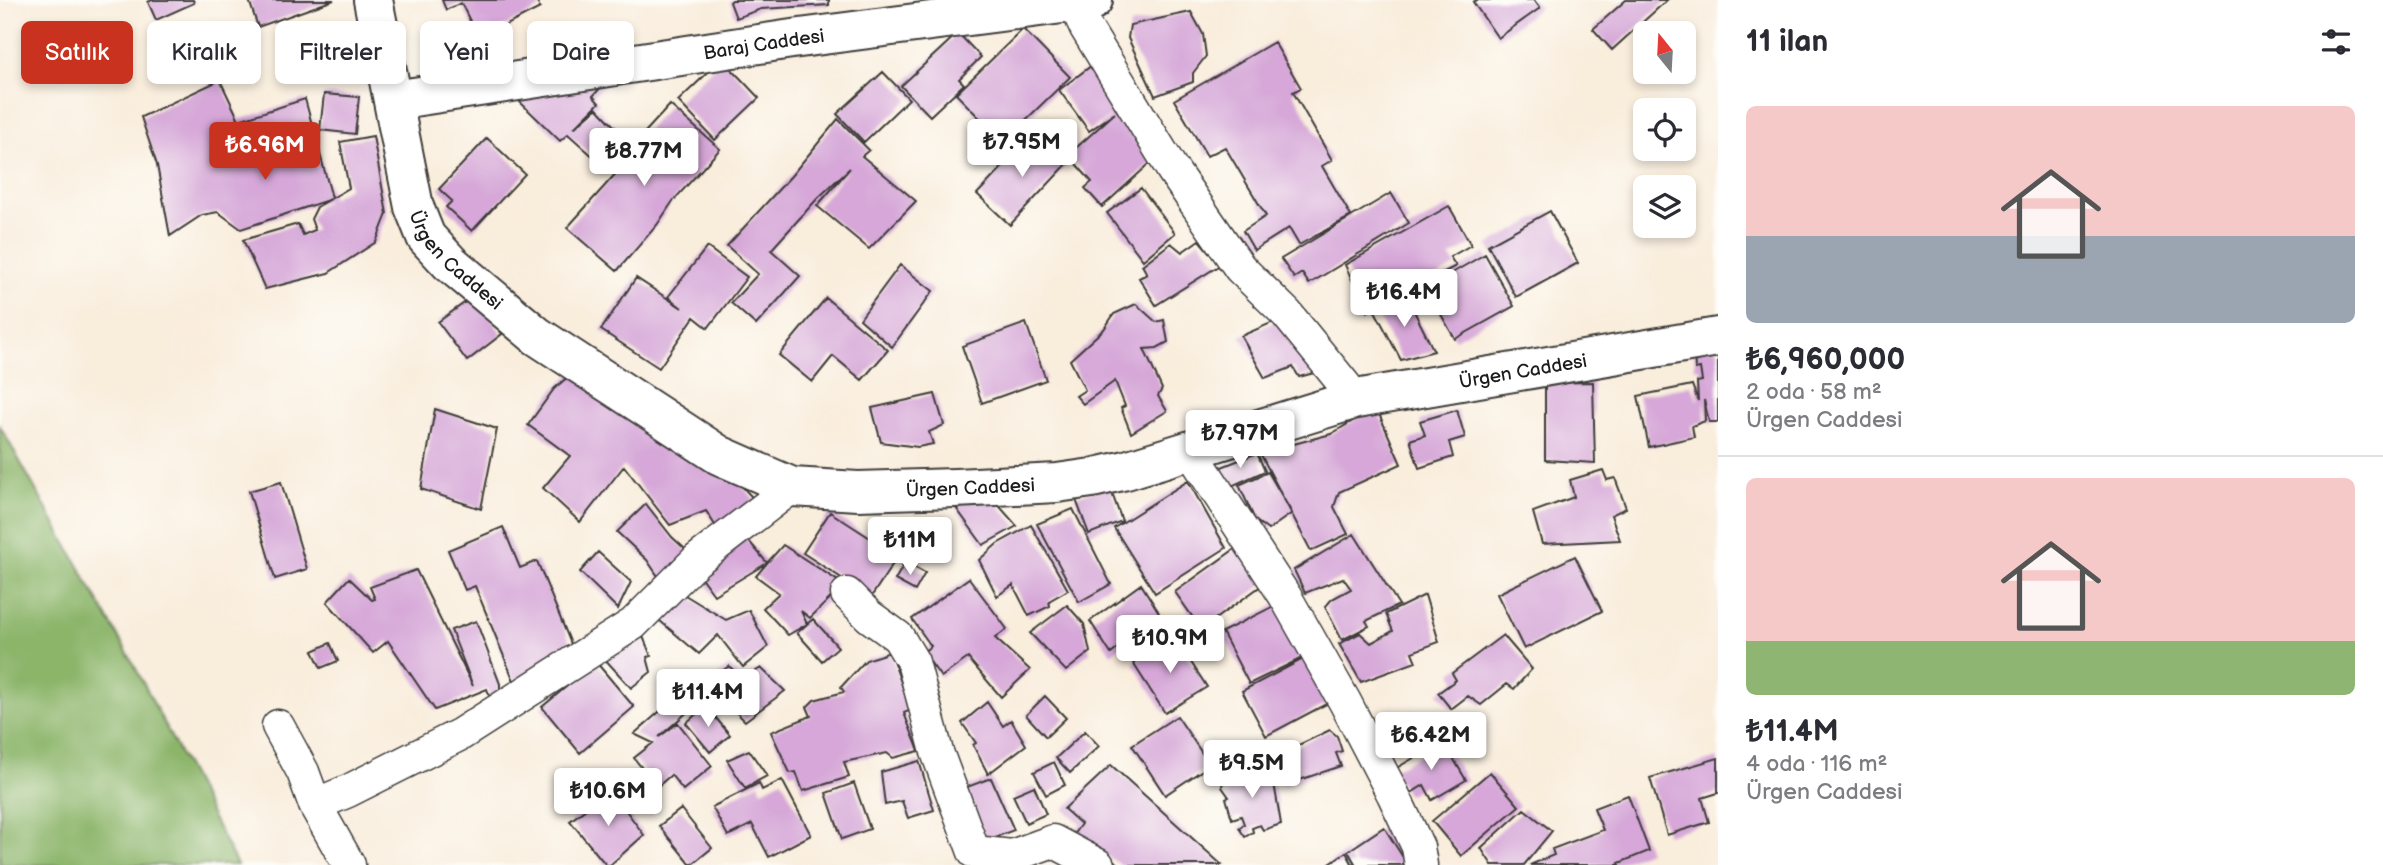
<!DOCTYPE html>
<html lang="tr">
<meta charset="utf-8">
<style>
:root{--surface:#fff;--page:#f2f2f3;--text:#2b2b33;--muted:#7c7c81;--line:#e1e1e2;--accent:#c8321e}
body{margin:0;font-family:"Balsamiq Sans",sans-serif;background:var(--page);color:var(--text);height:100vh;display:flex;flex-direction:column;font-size:26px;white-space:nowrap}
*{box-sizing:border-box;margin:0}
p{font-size:23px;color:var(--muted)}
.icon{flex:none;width:38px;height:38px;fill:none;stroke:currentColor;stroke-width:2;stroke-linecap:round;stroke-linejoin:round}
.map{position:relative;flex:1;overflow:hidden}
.drawer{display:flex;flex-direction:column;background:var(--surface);width:665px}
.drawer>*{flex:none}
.top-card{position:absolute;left:21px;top:21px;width:665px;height:63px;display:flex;gap:14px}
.needle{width:46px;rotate:342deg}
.fabs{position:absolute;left:1633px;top:21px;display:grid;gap:14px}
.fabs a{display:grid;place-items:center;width:63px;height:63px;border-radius:10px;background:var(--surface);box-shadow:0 4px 10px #0003;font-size:35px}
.price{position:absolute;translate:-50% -60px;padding:0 16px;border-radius:7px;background:#fff;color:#222;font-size:23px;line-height:46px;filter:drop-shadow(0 2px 4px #0008)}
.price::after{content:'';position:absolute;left:50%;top:42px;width:21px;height:16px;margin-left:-10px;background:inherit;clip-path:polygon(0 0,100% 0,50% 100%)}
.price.current{background:var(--accent);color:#fff}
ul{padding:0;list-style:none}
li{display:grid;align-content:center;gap:14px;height:371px;padding:0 28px}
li+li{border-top:2px solid var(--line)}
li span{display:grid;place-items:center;height:217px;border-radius:10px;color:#555}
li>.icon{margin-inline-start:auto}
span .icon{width:126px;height:126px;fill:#fffc;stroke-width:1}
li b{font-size:30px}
h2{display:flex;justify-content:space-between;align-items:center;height:84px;padding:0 28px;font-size:30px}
.chip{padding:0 24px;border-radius:10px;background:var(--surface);box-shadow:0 4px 10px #0003;font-size:24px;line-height:63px}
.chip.current{background:var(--accent);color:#fff}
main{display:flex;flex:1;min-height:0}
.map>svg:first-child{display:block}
.forest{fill:#8cb56b;stroke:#546844;stroke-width:2}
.building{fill:#d6a7d8}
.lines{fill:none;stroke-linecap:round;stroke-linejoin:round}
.street-casing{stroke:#3d3b39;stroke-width:35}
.secondary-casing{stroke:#3d3b39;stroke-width:42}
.street{stroke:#fff;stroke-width:32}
.secondary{stroke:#fff;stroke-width:38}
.labels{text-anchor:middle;stroke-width:7;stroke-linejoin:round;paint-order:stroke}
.street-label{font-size:19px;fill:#1c1c1c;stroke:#fdfcf7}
</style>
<main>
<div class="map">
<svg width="1718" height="865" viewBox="0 0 1718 865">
<rect width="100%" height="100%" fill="#fdfcf7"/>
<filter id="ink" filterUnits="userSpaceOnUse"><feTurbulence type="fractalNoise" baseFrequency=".0143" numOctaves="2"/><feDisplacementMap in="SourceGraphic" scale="14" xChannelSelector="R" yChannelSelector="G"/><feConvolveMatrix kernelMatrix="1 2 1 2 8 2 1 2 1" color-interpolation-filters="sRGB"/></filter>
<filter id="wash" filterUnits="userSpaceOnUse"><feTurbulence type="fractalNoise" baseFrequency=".00686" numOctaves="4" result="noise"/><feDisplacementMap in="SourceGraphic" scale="28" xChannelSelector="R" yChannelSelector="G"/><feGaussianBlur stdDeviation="1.57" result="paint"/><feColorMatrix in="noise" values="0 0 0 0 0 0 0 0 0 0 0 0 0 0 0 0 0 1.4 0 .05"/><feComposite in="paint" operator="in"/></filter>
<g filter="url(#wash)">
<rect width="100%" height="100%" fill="#f9eddc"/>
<!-- forest -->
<path class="forest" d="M 0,426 L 132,661 L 237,865 L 0,865 Z"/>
<g id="blocks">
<!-- building -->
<path class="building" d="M 152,0 L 193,0 L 194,3 L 156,20 L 148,2 Z
M 249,0 L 334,0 L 258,27 Z
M 442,0 L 536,0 L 540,8 L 479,39 L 461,3 L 446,10 Z
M 732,0 L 829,0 L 829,5 L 761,9 L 736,18 L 730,2 Z
M 1477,0 L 1534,0 L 1540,8 L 1498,38 L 1473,2 Z
M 1626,0 L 1667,0 L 1612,50 L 1593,29 Z
M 1191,12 L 1203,34 L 1206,56 L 1193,73 L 1193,82 L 1155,96 L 1128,38 L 1130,25 Z
M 1023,29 L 1070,77 L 1003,142 L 956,94 Z
M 958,33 L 981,57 L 959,79 L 964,84 L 930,116 L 901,86 Z
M 1274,42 L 1301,88 L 1293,92 L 1332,160 L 1322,166 L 1351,216 L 1299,245 L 1289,228 L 1254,250 L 1243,231 L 1266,216 L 1225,147 L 1207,156 L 1174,100 Z
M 722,59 L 759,98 L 715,140 L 678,101 Z
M 1095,63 L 1126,104 L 1117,111 L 1158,156 L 1102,207 L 1085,188 L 1092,182 L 1068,155 L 1115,113 L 1089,131 L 1059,90 Z
M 883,72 L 909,99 L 864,142 L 837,114 Z
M 552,74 L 605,83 L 593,96 L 599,103 L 574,128 L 597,108 L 629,142 L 605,167 L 568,134 L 560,141 L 520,102 Z
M 220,80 L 239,120 L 305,99 L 332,198 L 349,188 L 340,142 L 373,136 L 387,214 L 376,242 L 328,273 L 265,289 L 243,240 L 298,224 L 303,235 L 315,230 L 311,219 L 317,207 L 331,199 L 241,229 L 218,212 L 202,215 L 170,236 L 157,165 L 141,117 Z
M 324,94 L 359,97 L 355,134 L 320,130 Z
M 670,105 L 720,149 L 673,201 L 657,225 L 617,271 L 567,228 L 628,160 L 623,156 Z
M 838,119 L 869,150 L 862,156 L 916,201 L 869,249 L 817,206 L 850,168 L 817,199 L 771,250 L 800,276 L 756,325 L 731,303 L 758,274 L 727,246 L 791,176 Z
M 1035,133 L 1068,163 L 1010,225 L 977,194 Z
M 487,138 L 525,174 L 472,231 L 446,207 L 452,201 L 439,189 Z
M 1141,188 L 1175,233 L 1143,260 L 1107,213 Z
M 1391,193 L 1409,223 L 1309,284 L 1302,273 L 1294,278 L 1281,259 Z
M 1449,206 L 1471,245 L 1450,257 L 1456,266 L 1367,312 L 1345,265 Z
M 1550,211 L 1578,263 L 1516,297 L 1488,245 Z
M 1199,240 L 1220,265 L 1156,305 L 1139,278 L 1147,274 L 1142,265 L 1171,243 L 1182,252 Z
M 707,247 L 747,277 L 708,328 L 694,317 L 659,368 L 601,330 L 636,278 L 682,308 L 668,297 Z
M 1485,254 L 1514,306 L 1455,339 L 1426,288 Z
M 900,265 L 933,291 L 892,347 L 860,319 Z
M 474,296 L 502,334 L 467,361 L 438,322 Z
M 1407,297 L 1434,351 L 1401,360 L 1375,311 Z
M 826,298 L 888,350 L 862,380 L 833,356 L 812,382 L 779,355 Z
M 1136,304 L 1156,322 L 1164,320 L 1168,342 L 1157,348 L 1144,349 L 1162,389 L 1158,396 L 1167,411 L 1131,433 L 1121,408 L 1125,406 L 1115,381 L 1083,404 L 1076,396 L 1085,390 L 1070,360 L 1104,329 L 1114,314 Z
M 1283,318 L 1309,352 L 1314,373 L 1299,377 L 1293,367 L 1265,378 L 1241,336 Z
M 1026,323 L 1046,380 L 982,403 L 962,346 Z
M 1694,348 L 1718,349 L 1718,422 L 1709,422 L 1704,400 L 1705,421 L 1692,426 L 1694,437 L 1649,447 L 1638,396 L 1692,385 L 1698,401 L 1697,382 L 1702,381 L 1700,368 L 1695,369 Z
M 572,373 L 718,460 L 761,507 L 718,530 L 706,511 L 670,525 L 624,466 L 580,522 L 543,488 L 570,456 L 528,425 L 554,389 Z
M 1593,382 L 1595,463 L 1545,460 L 1545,383 Z
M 935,394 L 944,425 L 929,432 L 933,444 L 918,447 L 881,442 L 872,408 Z
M 1376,407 L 1401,464 L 1339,492 L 1334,507 L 1348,534 L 1311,551 L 1260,453 L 1331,434 Z
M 435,409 L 497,429 L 481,509 L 421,489 Z
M 1457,410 L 1465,437 L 1449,442 L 1453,457 L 1419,468 L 1410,440 L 1425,435 L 1420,421 Z
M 1257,453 L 1265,471 L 1227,488 L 1214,470 Z
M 1603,470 L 1607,480 L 1615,478 L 1626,508 L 1611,515 L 1620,540 L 1542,544 L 1533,512 L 1574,497 L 1570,480 Z
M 1268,472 L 1292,513 L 1268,530 L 1255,520 L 1239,485 Z
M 1188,481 L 1226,548 L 1155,593 L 1114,528 Z
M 281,482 L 307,569 L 275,579 L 249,491 Z
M 1109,485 L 1122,521 L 1089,534 L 1075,497 Z
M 986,491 L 1017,526 L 983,545 L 951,501 Z
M 646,504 L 672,537 L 697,560 L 664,585 L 647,560 L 617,532 Z
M 1073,509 L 1111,584 L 1079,602 L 1037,524 Z
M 830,512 L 898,556 L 871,597 L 803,553 Z
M 1031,525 L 1068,590 L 1049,601 L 1050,606 L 1029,616 L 1013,585 L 997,596 L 979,560 L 997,544 Z
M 503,527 L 520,568 L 537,561 L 576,656 L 514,681 L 475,586 L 465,590 L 448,550 Z
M 739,529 L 767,563 L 783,545 L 844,585 L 810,618 L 801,611 L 807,624 L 813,619 L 838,647 L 822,661 L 797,633 L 807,624 L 788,635 L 763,608 L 779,593 L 756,576 L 767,563 L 714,595 L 697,572 Z
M 1354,534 L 1399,605 L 1366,621 L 1369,626 L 1342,640 L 1325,607 L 1332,599 L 1351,589 L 1343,578 L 1305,593 L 1294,570 Z
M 1239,546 L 1265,583 L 1201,629 L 1175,592 Z
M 598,552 L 631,582 L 618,609 L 580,572 Z
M 1575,556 L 1602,611 L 1524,649 L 1497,594 Z
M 905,562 L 925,573 L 915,591 L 895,580 Z
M 416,570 L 473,686 L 451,630 L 476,621 L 500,684 L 500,694 L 490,697 L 487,689 L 435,710 L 388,641 L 373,653 L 327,602 L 349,578 L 372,600 L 375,599 L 370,587 Z
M 969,578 L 1007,629 L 995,638 L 1030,670 L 1001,697 L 968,658 L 941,677 L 923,652 L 931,646 L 912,619 Z
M 1141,584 L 1158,611 L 1166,634 L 1148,643 L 1139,631 L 1111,654 L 1090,621 Z
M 680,592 L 726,620 L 749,610 L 768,647 L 743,667 L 718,635 L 699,654 L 653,615 Z
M 1425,595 L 1439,642 L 1412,652 L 1416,662 L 1361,682 L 1339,644 L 1360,633 L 1371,643 L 1393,631 L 1386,614 Z
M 1280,603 L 1306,656 L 1249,684 L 1222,632 Z
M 1067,605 L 1084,624 L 1090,652 L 1066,671 L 1030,633 Z
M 642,634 L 651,656 L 647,657 L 651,672 L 631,688 L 603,657 Z
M 1503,635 L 1532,669 L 1514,689 L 1507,684 L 1481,705 L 1468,696 L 1451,709 L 1438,693 L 1456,680 L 1452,673 Z
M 1174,636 L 1207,687 L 1165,713 L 1133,663 Z
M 330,643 L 338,661 L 321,668 L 313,651 Z
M 890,652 L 911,710 L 904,713 L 919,751 L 893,758 L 887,753 L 844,762 L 849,777 L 803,791 L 796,772 L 790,773 L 771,732 L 811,716 L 807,707 L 814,700 L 844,692 L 841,687 L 866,660 Z
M 1309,656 L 1332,701 L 1266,736 L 1242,691 Z
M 596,662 L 634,707 L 580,753 L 542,707 Z
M 729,666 L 743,679 L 761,668 L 785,691 L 745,721 L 706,683 Z
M 682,692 L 693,707 L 659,737 L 678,723 L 712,766 L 683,790 L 671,775 L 657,787 L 634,758 L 653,743 L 634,734 Z
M 1045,696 L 1066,718 L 1046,737 L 1026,715 Z
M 987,702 L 1003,726 L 1011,720 L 1026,745 L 988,774 L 973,745 L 976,743 L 962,723 Z
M 706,706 L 730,735 L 710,752 L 686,723 Z
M 1177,716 L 1210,765 L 1165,795 L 1132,745 Z
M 1330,730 L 1337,736 L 1342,751 L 1336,753 L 1341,766 L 1282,786 L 1265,761 Z
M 1085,731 L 1099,746 L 1070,773 L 1056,758 Z
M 1443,741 L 1466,780 L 1432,800 L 1424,785 L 1408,795 L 1393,770 Z
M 749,750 L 767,776 L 745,788 L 727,760 Z
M 1718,758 L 1718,793 L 1702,798 L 1709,822 L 1667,835 L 1650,778 Z
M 919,761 L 934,810 L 908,818 L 902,801 L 885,805 L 881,772 Z
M 1054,762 L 1065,785 L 1046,795 L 1034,772 Z
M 1111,765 L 1222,865 L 1121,865 L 1073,835 L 1081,824 L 1064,809 Z
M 1248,766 L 1251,772 L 1262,768 L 1269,785 L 1274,783 L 1281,824 L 1263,830 L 1260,825 L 1252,828 L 1253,832 L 1245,837 L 1239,828 L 1244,824 L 1241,816 L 1232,819 L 1226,798 L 1229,797 L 1222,787 L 1223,778 L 1235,776 L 1234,771 Z
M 1490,772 L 1519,806 L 1461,856 L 1432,821 Z
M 991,778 L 1014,830 L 985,841 L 967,787 Z
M 782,780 L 811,835 L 769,857 L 752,824 L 728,836 L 712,807 L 759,783 L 762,790 Z
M 854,783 L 870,829 L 842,839 L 826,793 Z
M 1034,786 L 1046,814 L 1026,823 L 1013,795 Z
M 611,790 L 644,835 L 610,865 L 606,865 L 570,821 Z
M 1628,795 L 1649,851 L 1619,863 L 1620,865 L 1530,865 L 1554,855 L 1552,849 L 1603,830 L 1594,808 Z
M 681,809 L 712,848 L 691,865 L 659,826 Z
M 1524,809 L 1552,831 L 1524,865 L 1492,865 L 1481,848 Z
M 1384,827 L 1404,859 L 1405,865 L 1356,865 L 1348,851 Z
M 1346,852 L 1353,865 L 1327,865 Z"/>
</g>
</g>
<g filter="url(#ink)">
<use href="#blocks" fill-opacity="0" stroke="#3d3b39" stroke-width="2"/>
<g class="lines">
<!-- street casing -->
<g class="street-casing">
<path id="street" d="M 1073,0 L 1086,28 L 1172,169 L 1240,268 L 1287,314 L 1356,399
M 1190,450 L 1285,596 L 1345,702 L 1393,794 L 1418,847 L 1421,865
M 847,594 L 869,616 L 898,637 L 913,662 L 937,752 L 974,852 L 1012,856 L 1053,841 L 1098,865
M 278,726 L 303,772 L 315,805 L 348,791 L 461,734 L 633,624 L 697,560 L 792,487
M 315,805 L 349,865"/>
</g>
<!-- secondary casing -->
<g class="secondary-casing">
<g id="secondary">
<path id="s1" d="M 373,0 L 414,207 L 426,237 L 450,263 L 537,336 L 719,455 L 792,487 L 858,491 L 955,488 L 1057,483 L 1092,478 L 1126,470 L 1356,399 L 1718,337"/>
<path id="s2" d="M 394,100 L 792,39 L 1093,0"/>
</g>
</g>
<!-- street -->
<use href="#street" class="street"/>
<!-- secondary -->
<use href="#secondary" class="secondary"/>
</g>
</g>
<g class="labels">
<!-- street labels -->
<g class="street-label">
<text dy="7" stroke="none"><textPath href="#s2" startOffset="374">Baraj Caddesi</textPath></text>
<text dy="7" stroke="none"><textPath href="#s1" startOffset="280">Ürgen Caddesi</textPath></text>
<text dy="7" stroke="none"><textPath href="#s1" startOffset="1435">Ürgen Caddesi</textPath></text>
<text dy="7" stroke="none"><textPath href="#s1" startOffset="868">Ürgen Caddesi</textPath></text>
</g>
</g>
</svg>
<div class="fabs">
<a><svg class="needle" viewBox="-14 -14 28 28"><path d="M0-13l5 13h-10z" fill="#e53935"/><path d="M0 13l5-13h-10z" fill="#7c7c81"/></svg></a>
<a><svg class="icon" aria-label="locate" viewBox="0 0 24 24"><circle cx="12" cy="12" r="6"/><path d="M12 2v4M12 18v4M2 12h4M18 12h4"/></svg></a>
<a><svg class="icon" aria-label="layers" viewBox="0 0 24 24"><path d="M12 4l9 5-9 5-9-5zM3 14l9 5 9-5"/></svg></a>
</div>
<b class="price" style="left:1022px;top:179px">₺7.95M</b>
<b class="price current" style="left:265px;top:182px">₺6.96M</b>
<b class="price" style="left:644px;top:188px">₺8.77M</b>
<b class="price" style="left:1404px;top:329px">₺16.4M</b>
<b class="price" style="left:1240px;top:470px">₺7.97M</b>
<b class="price" style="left:910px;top:577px">₺11M</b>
<b class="price" style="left:1170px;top:675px">₺10.9M</b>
<b class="price" style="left:708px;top:729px">₺11.4M</b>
<b class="price" style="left:1431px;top:772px">₺6.42M</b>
<b class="price" style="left:1252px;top:800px">₺9.5M</b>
<b class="price" style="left:608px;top:828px">₺10.6M</b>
<div class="top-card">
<a class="chip current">Satılık</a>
<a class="chip">Kiralık</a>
<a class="chip">Filtreler</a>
<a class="chip">Yeni</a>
<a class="chip">Daire</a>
</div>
</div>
<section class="drawer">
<h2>11 ilan<svg class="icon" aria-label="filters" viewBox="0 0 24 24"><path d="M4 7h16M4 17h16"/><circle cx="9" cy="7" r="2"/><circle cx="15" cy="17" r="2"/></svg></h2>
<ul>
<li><span style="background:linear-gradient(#f6c9c9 60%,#9aa5b1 0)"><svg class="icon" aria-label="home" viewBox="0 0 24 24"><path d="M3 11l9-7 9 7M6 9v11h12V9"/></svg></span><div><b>₺6,960,000</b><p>2 oda · 58 m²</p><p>Ürgen Caddesi</p></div></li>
<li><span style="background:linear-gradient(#f6c9c9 75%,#8fb573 0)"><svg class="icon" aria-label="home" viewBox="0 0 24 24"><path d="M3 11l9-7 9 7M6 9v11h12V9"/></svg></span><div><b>₺11.4M</b><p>4 oda · 116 m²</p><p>Ürgen Caddesi</p></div></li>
</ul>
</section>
</main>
